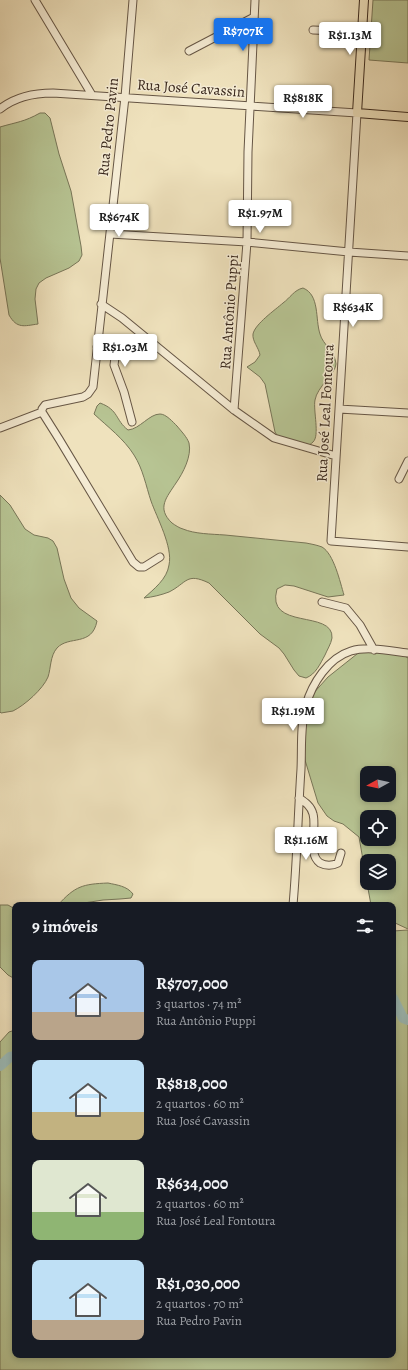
<!DOCTYPE html>
<html lang="pt">
<meta charset="utf-8">
<style>
:root{--surface:#171b24;--page:#20242c;--text:#f1f3f6;--muted:#9ea1a6;--accent:#1a73e8}
body{margin:0;font-family:Alegreya,serif;background:var(--page);color:var(--text);height:100vh;display:flex;flex-direction:column;font-size:15px;white-space:nowrap}
*{box-sizing:border-box;margin:0}
p{font-size:13px;color:var(--muted)}
.icon{flex:none;width:22px;height:22px;fill:none;stroke:currentColor;stroke-width:2;stroke-linecap:round;stroke-linejoin:round}
.map{position:relative;flex:1;overflow:hidden}
.panel{position:absolute;left:12px;top:902px;width:384px;height:456px;display:flex;flex-direction:column;background:var(--surface);border-radius:8px;box-shadow:0 2px 6px #0003}
.panel>*{flex:none}
.needle{width:26px;rotate:262deg}
.controls{position:absolute;left:360px;top:766px;display:grid;gap:8px}
.controls a{display:grid;place-items:center;width:36px;height:36px;border-radius:8px;background:var(--surface);box-shadow:0 2px 6px #0003;font-size:20px}
.price{position:absolute;translate:-50% -34px;padding:0 9px;border-radius:4px;background:#fff;color:#222;font-size:13px;line-height:26px;filter:drop-shadow(0 1px 2px #0008)}
.price::after{content:'';position:absolute;left:50%;top:24px;width:12px;height:9px;margin-left:-6px;background:inherit;clip-path:polygon(0 0,100% 0,50% 100%)}
.price.on{background:var(--accent);color:#fff}
ul{padding:0;list-style:none}
li{display:flex;align-items:center;gap:12px;height:100px;padding:0 20px}
li span{display:grid;place-items:center;flex:none;width:112px;height:80px;border-radius:8px;color:#555}
li>.icon{margin-inline-start:auto}
span .icon{width:48px;height:48px;fill:#fffc;stroke-width:1}
li b{font-size:17px}
h2{display:flex;justify-content:space-between;align-items:center;height:48px;padding:0 20px;font-size:17px}
.map>svg:first-child{display:block}
.green{fill:#b7c493;stroke:#787658;fill-rule:evenodd}
.lines{fill:none;stroke-linecap:round;stroke-linejoin:round}
.river{stroke:#9cbcb9;stroke-width:10}
.minor-casing{stroke:#665645;stroke-width:9}
.major-casing{stroke:#39281d;stroke-width:10}
.minor{stroke:#f5ecd4;stroke-width:7}
.major{stroke:#efe2bd;stroke-width:8}
.labels{text-anchor:middle;stroke-width:3;stroke-linejoin:round;paint-order:stroke}
.street-label{font-size:15px;fill:#39281d;stroke:#f5ecd4}
</style>
<div class="map">
<svg width="408" height="1370" viewBox="0 0 408 1370">
<rect width="100%" height="100%" fill="#efe2bd"/>
<filter id="stains"><feTurbulence type="fractalNoise" baseFrequency=".005" numOctaves="4"/><feColorMatrix values="0 0 0 0 .2 0 0 0 0 .09 0 0 0 0 .02 0 0 0 .5 -.17"/></filter>
<radialGradient id="worn" r=".72"><stop offset=".6" stop-color="#630" stop-opacity="0"/><stop offset="1" stop-color="#630" stop-opacity=".3"/></radialGradient>
<!-- green -->
<path class="green" d="M 373,0 L 408,0 L 408,63 L 369,60 Z
M 40,113 L 45,113 L 50,118 L 59,154 L 71,191 L 81,246 L 82,255 L 79,261 L 69,268 L 46,278 L 39,283 L 36,289 L 35,299 L 38,324 C 24,326 17,329 9,315 L 0,258 L 0,127 C 17,122 24,122 40,113 Z
M 303,288 C 320,295 315,319 320,334 C 323,345 335,351 336,364 C 336,373 317,387 315,400 C 313,410 320,436 313,442 C 311,444 309,445 308,446 L 279,438 L 275,432 L 265,384 L 260,377 L 247,367 L 255,362 L 260,355 C 259,348 252,341 253,334 C 255,324 275,310 283,303 C 290,298 294,290 303,288 Z
M 100,403 C 119,410 115,420 128,430 C 140,429 149,414 160,414 C 166,414 173,422 177,426 C 181,431 187,437 189,443 C 192,456 183,473 176,483 C 167,497 156,508 172,523 C 175,525 179,528 183,529 C 195,534 211,534 225,535 C 252,538 279,540 306,543 C 311,544 317,545 322,547 C 334,554 340,582 344,595 L 328,597 L 294,586 L 285,585 L 277,589 C 265,631 334,609 332,638 C 331,644 327,650 325,655 C 320,664 316,674 306,678 L 299,676 L 294,670 L 284,654 L 279,648 L 260,634 L 209,583 C 186,572 187,583 169,592 C 161,595 153,597 144,598 C 154,589 167,579 169,565 C 173,547 157,518 151,501 C 146,486 143,469 134,455 C 124,439 108,427 94,414 L 97,406 Z
M 0,495 L 10,505 L 25,529 L 34,535 L 48,538 L 53,541 L 57,548 L 64,579 L 71,598 L 79,608 L 97,621 C 92,647 69,635 57,648 C 50,656 51,668 48,677 C 43,689 25,705 13,711 C 9,712 5,712 1,713 L 0,712 Z
M 362,650 L 401,654 L 408,658 L 408,929 L 393,922 L 393,905 L 371,905 L 367,883 L 389,883 L 389,861 L 367,861 L 367,883 L 359,837 L 343,824 L 334,821 L 327,816 L 318,803 L 305,760 L 303,740 L 304,720 L 311,696 L 328,677 ZM 367,773 L 389,773 L 389,795 L 367,795 ZM 367,817 L 389,817 L 389,839 L 367,839 Z
M 108,883 C 117,885 127,886 133,894 L 131,898 L 120,899 L 103,900 L 84,903 L 79,905 L 58,905 C 75,886 83,884 108,883 Z
M 0,905 L 8,905 L 15,909 L 15,979 L 8,975 L 0,967 Z
M 408,930 L 408,1370 L 0,1370 L 0,1042 L 9,1032 L 15,1030 L 15,1355 L 393,1355 L 393,931 Z"/>
<g class="lines">
<!-- river -->
<path class="river" d="M 393,998 L 403,1018 L 408,1020
M 0,1066 L 10,1057 L 15,1056"/>
<!-- minor casing -->
<g class="minor-casing">
<path id="minor" d="M 35,0 L 92,95
M 133,0 L 125,97 L 93,387 L 88,394 L 83,397 L 45,405 L 42,409 L 42,412 L 59,439 L 133,562 L 139,567 L 144,567 L 160,557
M 313,30 L 362,32
M 189,51 L 254,17
M 0,109 C 15,97 34,93 53,93 L 357,113 L 331,541 L 408,547
M 110,234 L 247,242 L 349,252 L 408,256
M 101,304 L 122,318 L 234,410 L 274,438 L 336,456
M 97,347 L 114,347 L 116,350 L 114,365 L 124,392 L 132,422
M 339,409 L 408,413
M 234,410 L 247,242 L 248,152 L 255,0
M 0,428 L 42,412
M 399,479 L 408,461
M 322,602 L 346,608 L 360,625 L 374,650
M 299,798 C 305,802 311,806 313,814 C 317,828 307,854 320,863 C 326,866 332,866 338,863 L 341,853
M 293,905 C 297,860 298,814 301,769 C 302,748 300,725 306,705 C 312,684 328,658 351,651 C 368,646 390,651 408,653"/>
</g>
<!-- major casing -->
<g class="major-casing">
<path id="major" d="M 364,0 L 357,113 L 408,117"/>
</g>
<!-- minor -->
<use href="#minor" class="minor"/>
<!-- major -->
<use href="#major" class="major"/>
</g>
<g class="labels">
<!-- street labels -->
<g class="street-label">
<text transform="translate(191 88) rotate(4)" y="5">Rua José Cavassin</text>
<text transform="translate(108 127) rotate(-84)" y="5">Rua Pedro Pavin</text>
<text transform="translate(229 312) rotate(-86)" y="5">Rua Antônio Puppi</text>
<text transform="translate(325 413) rotate(-87)" y="5">Rua José Leal Fontoura</text>
</g>
</g>
<rect width="100%" height="100%" filter="url(#stains)"/>
<rect width="100%" height="100%" fill="url(#worn)"/>
</svg>
<div class="controls">
<a><svg class="needle" viewBox="-14 -14 28 28"><path d="M0-13l5 13h-10z" fill="#e53935"/><path d="M0 13l5-13h-10z" fill="#9ea1a6"/></svg></a>
<a><svg class="icon" aria-label="locate" viewBox="0 0 24 24"><circle cx="12" cy="12" r="6"/><path d="M12 2v4M12 18v4M2 12h4M18 12h4"/></svg></a>
<a><svg class="icon" aria-label="layers" viewBox="0 0 24 24"><path d="M12 4l9 5-9 5-9-5zM3 14l9 5 9-5"/></svg></a>
</div>
<b class="price on" style="left:243px;top:52px">R$707K</b>
<b class="price" style="left:350px;top:56px">R$1.13M</b>
<b class="price" style="left:303px;top:119px">R$818K</b>
<b class="price" style="left:260px;top:234px">R$1.97M</b>
<b class="price" style="left:119px;top:238px">R$674K</b>
<b class="price" style="left:353px;top:328px">R$634K</b>
<b class="price" style="left:125px;top:368px">R$1.03M</b>
<b class="price" style="left:293px;top:732px">R$1.19M</b>
<b class="price" style="left:306px;top:861px">R$1.16M</b>
<section class="panel">
<h2>9 imóveis<svg class="icon" aria-label="filters" viewBox="0 0 24 24"><path d="M4 7h16M4 17h16"/><circle cx="9" cy="7" r="2"/><circle cx="15" cy="17" r="2"/></svg></h2>
<ul>
<li><span style="background:linear-gradient(#a9c7e8 65%,#b9a48a 0)"><svg class="icon" aria-label="home" viewBox="0 0 24 24"><path d="M3 11l9-7 9 7M6 9v11h12V9"/></svg></span><div><b>R$707,000</b><p>3 quartos · 74 m²</p><p>Rua Antônio Puppi</p></div></li>
<li><span style="background:linear-gradient(#bfe0f5 65%,#c2b280 0)"><svg class="icon" aria-label="home" viewBox="0 0 24 24"><path d="M3 11l9-7 9 7M6 9v11h12V9"/></svg></span><div><b>R$818,000</b><p>2 quartos · 60 m²</p><p>Rua José Cavassin</p></div></li>
<li><span style="background:linear-gradient(#dfe7d0 65%,#8fb573 0)"><svg class="icon" aria-label="home" viewBox="0 0 24 24"><path d="M3 11l9-7 9 7M6 9v11h12V9"/></svg></span><div><b>R$634,000</b><p>2 quartos · 60 m²</p><p>Rua José Leal Fontoura</p></div></li>
<li><span style="background:linear-gradient(#bfe0f5 75%,#b9a48a 0)"><svg class="icon" aria-label="home" viewBox="0 0 24 24"><path d="M3 11l9-7 9 7M6 9v11h12V9"/></svg></span><div><b>R$1,030,000</b><p>2 quartos · 70 m²</p><p>Rua Pedro Pavin</p></div></li>
</ul>
</section>
</div>
